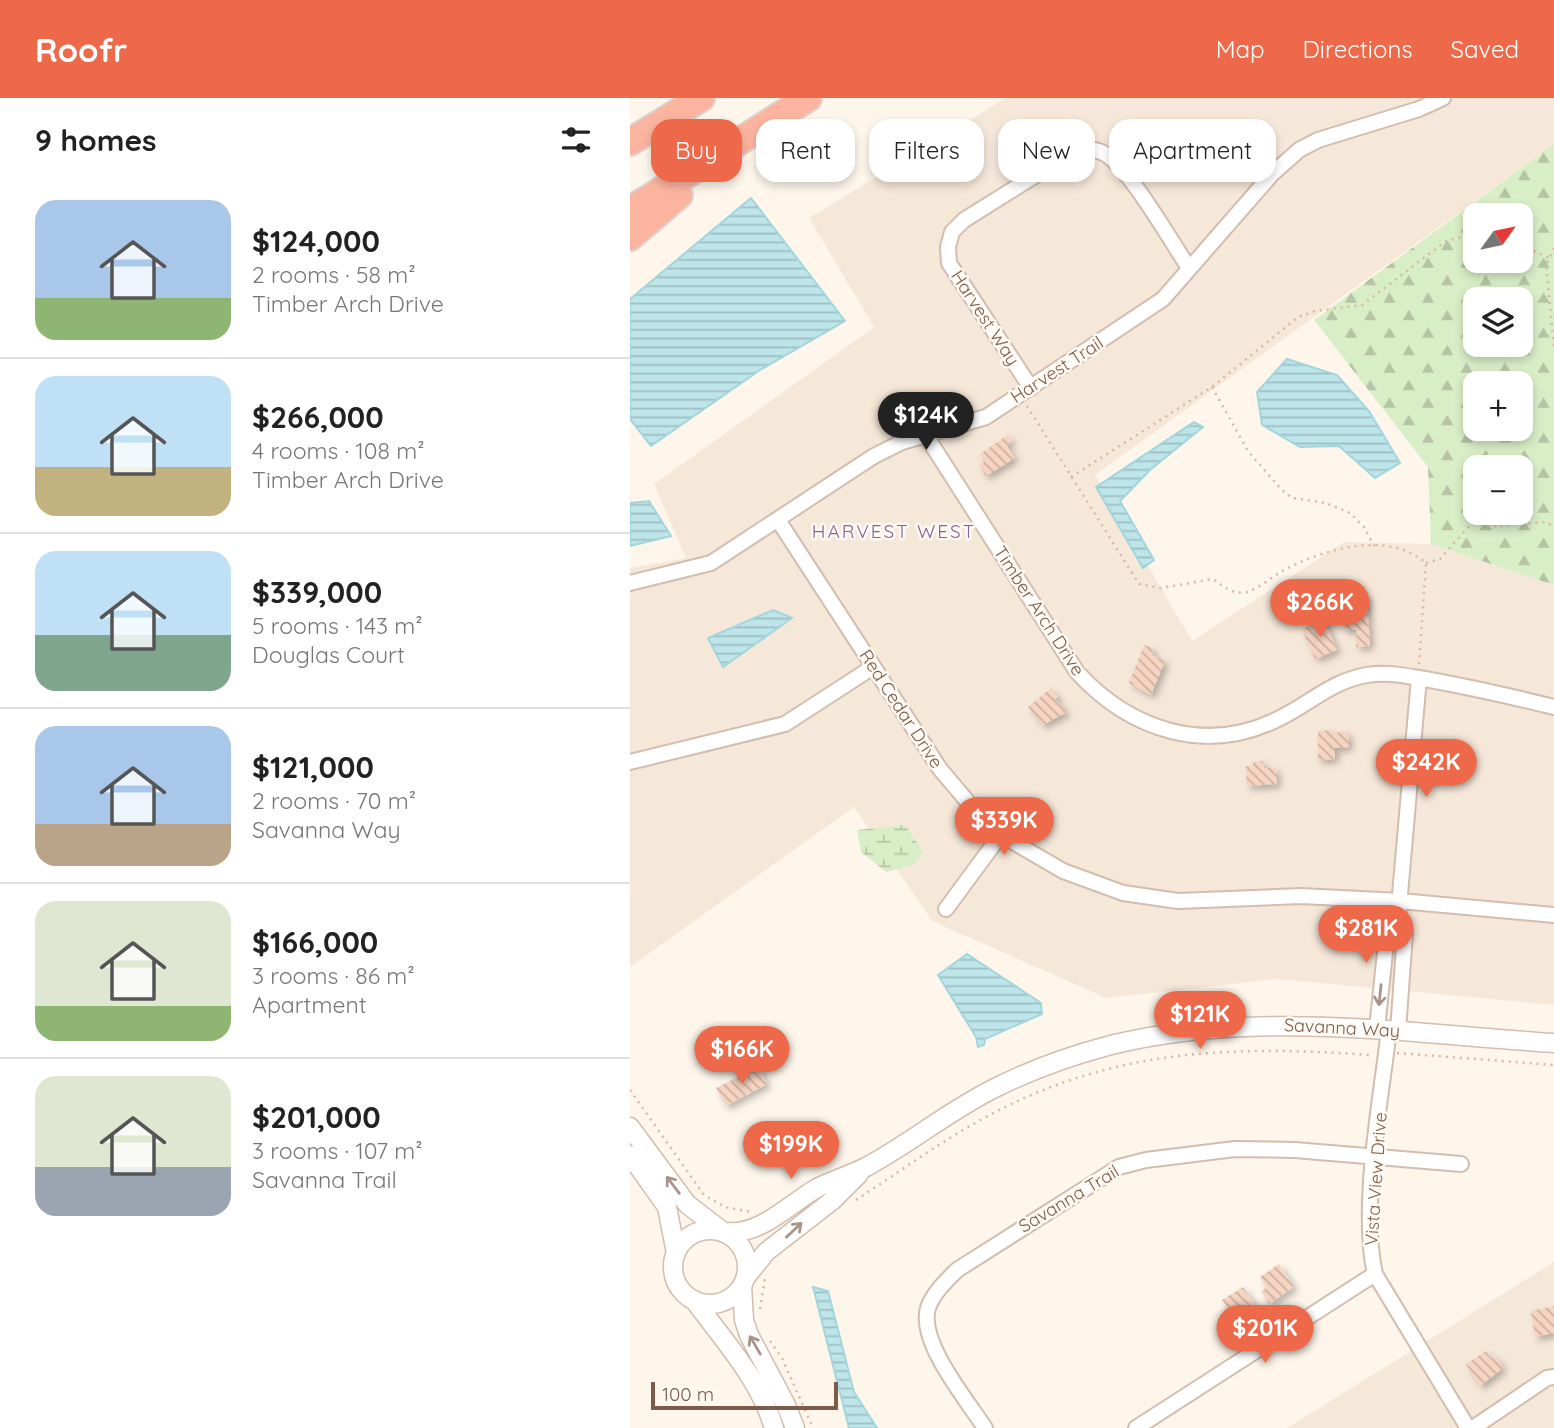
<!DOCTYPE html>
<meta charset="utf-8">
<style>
:root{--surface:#fff;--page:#f6f6f6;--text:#222;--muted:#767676;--line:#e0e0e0;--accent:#ee694a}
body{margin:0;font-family:Quicksand,sans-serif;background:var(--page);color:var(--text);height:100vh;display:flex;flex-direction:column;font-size:26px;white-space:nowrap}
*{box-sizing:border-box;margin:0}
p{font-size:23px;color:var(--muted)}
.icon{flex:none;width:38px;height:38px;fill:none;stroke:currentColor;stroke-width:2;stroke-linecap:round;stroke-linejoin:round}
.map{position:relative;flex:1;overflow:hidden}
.panel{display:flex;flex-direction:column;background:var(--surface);width:630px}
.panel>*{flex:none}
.top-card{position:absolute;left:21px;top:21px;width:665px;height:63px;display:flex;gap:14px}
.needle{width:46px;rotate:57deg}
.controls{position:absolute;left:833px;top:105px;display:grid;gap:14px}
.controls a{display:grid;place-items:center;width:70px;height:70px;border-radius:14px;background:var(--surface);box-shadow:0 4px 10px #0003;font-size:35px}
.scale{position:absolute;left:21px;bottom:18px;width:187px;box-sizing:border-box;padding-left:7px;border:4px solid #7c5b4b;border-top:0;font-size:19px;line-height:24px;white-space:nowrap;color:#7c5b4b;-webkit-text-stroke:5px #fffaf3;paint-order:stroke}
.price{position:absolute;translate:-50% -60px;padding:0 16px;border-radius:24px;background:var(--accent);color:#fff;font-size:23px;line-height:46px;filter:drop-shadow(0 2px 4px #0008)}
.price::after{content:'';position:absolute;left:50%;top:42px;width:21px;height:16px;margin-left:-10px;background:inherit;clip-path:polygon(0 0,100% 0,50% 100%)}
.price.current{background:#222;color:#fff}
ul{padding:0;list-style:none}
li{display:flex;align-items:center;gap:21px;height:175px;padding:0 35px}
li+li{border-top:2px solid var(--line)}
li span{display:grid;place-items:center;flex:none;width:196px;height:140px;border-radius:21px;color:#555}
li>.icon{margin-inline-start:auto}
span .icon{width:84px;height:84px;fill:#fffc;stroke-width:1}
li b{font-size:30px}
h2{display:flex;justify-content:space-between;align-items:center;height:84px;padding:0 35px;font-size:30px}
.tag{padding:0 24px;border-radius:21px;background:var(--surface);box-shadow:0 4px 10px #0003;font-size:24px;line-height:63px}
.tag.current{background:var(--accent);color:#fff}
header{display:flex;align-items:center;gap:42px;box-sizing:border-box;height:98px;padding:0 35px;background:var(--accent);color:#fff}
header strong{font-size:33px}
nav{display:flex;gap:38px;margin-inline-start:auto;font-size:24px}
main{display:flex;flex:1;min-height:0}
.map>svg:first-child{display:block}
.residential{fill:#f6e8d9}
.forest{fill:url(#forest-firs);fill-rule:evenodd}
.wetland{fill:url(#wetland-marsh)}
.water{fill:url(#water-rules);stroke:#a2d5dc;stroke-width:2}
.building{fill:url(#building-back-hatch);filter:url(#shadow)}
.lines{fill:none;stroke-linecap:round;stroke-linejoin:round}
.minor-casing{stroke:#d2bdaf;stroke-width:18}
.tertiary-casing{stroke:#d2bdaf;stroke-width:21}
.motorway-casing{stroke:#ddd4d0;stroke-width:30}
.path{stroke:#dbb7a2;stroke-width:2.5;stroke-dasharray:2 5;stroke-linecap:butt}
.minor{stroke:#fff;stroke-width:14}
.tertiary{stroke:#fff;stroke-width:18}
.motorway{stroke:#fbb49f;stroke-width:26}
.oneway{stroke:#aa948a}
.labels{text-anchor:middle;stroke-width:5;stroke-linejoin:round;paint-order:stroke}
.street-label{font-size:18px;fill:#7c5b4b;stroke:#fffaf3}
.neighbourhood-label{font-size:19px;letter-spacing:2px;fill:#846497;stroke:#fffaf3}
</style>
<header>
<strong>Roofr</strong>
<nav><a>Map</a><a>Directions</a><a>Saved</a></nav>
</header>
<main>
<section class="panel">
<h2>9 homes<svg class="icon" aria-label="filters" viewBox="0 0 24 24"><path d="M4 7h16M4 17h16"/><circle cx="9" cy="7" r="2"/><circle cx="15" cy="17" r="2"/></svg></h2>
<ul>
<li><span style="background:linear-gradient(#a9c7e8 70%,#8fb573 0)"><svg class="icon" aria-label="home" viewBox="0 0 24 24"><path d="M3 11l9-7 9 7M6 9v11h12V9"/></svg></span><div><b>$124,000</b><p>2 rooms · 58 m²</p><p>Timber Arch Drive</p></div></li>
<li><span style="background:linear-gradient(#bfe0f5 65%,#c2b280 0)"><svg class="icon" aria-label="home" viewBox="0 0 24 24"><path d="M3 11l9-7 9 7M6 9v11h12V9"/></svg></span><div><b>$266,000</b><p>4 rooms · 108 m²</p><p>Timber Arch Drive</p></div></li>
<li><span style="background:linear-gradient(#bfe0f5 60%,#7fa58c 0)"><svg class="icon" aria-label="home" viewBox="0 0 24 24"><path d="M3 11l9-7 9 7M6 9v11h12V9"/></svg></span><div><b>$339,000</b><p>5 rooms · 143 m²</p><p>Douglas Court</p></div></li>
<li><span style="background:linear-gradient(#a9c7e8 70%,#b9a48a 0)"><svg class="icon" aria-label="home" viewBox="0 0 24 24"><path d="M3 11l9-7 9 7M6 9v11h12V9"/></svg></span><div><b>$121,000</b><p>2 rooms · 70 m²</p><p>Savanna Way</p></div></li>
<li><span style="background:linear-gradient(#dfe7d0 75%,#8fb573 0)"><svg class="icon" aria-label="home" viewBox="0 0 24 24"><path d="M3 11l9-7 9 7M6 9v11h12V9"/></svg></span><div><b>$166,000</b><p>3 rooms · 86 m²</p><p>Apartment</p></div></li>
<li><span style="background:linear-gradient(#dfe7d0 65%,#9aa5b1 0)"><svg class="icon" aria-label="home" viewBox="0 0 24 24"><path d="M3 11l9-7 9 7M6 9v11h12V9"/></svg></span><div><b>$201,000</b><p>3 rooms · 107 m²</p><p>Savanna Trail</p></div></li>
</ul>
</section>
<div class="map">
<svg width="924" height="1330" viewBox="0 0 924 1330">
<defs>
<pattern id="forest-firs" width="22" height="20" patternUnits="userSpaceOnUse" patternTransform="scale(1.75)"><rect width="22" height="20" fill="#d8eec7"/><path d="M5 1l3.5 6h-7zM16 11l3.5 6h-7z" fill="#b4c4a4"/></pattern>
<pattern id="wetland-marsh" width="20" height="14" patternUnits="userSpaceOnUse" patternTransform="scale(1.75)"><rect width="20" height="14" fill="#d8eec7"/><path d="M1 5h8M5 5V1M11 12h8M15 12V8" fill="none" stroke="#b4c4a4"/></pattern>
<pattern id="water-rules" width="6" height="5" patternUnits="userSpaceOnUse" patternTransform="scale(1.75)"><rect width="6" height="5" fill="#bde5ea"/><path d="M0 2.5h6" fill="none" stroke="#9fbdc0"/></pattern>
<pattern id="building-back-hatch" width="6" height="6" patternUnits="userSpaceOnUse" patternTransform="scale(1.75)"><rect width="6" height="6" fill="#f5d4c1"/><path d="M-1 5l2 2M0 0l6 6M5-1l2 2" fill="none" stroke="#cbaf9f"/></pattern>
<filter id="shadow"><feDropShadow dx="4" dy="4" stdDeviation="3.5" flood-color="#0004"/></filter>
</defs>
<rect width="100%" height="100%" fill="#fef6eb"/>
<!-- residential -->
<path class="residential" d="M 376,0 L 924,0 L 924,46 L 465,377 L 562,543 L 714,444 L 801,446 L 924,487 L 924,907 L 647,881 L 476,900 L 302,823 L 224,709 L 0,869 L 0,470 L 56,460 L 24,386 L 244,229 L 179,120 Z
M 924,1164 L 924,1330 L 657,1330 Z"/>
<!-- forest -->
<path class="forest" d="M 924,46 L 924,487 L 801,446 L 798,369 L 684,222 ZM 845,117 L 891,117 L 891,163 L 845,163 ZM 845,201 L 891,201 L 891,247 L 845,247 ZM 845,285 L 891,285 L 891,331 L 845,331 ZM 845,369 L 891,369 L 891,415 L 845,415 Z"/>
<!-- wetland -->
<path class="wetland" d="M 275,727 L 293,754 L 284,767 L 256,774 L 231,754 L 227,732 Z"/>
<!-- water -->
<path class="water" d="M 121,100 L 215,223 L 130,272 L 21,348 L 0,321 L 0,201 Z
M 657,261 L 707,277 L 739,313 L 770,365 L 745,380 L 709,348 L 670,349 L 632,327 L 627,294 Z
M 564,324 L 573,329 L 520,372 L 490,403 L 524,462 L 513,470 L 466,389 Z
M 19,403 L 41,438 L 0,448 L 0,405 Z
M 143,512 L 162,520 L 93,569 L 78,540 Z
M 337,856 L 411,905 L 412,916 L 355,941 L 354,947 L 348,949 L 346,939 L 308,877 Z
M 183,1189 L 198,1193 L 224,1294 L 247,1330 L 219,1330 Z"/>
<!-- building -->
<path class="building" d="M 378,337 L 382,343 L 376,347 L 385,360 L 356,378 L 349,367 L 354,364 L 350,356 Z
M 728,496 L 737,497 L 740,548 L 726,549 L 726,532 L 714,532 L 712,497 Z
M 694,521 L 707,552 L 685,561 L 672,531 Z
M 514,547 L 523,550 L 522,557 L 535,563 L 521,597 L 499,585 Z
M 421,590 L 428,599 L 425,601 L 437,614 L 413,627 L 398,609 Z
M 702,632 L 702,635 L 718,634 L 719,649 L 705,650 L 705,661 L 688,662 L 688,633 Z
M 633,663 L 634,670 L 646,670 L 647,686 L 617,688 L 616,668 L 623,668 L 623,664 Z
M 128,969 L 137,986 L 96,1008 L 86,990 Z
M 649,1166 L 664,1189 L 639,1206 L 631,1193 L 636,1190 L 630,1179 Z
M 613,1189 L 628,1212 L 603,1231 L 595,1217 L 600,1214 L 592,1202 Z
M 924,1208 L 924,1235 L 905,1239 L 901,1213 Z
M 856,1253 L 861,1261 L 865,1258 L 873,1270 L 850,1288 L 836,1266 Z"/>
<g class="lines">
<!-- minor casing -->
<g class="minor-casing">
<path id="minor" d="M 401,290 L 319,165 L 318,149 L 322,134 L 334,122 L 438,57 C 450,51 464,49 475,56 C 498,68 542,145 559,170
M 295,336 L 447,574 C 501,633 578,658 652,619 C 682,604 702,583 737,577 C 756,574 771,577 789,580 C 835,588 879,598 924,609
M 148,422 L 310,671 L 342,709 L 380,742 L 433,773 L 493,795 L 548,803 L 671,798 L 770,803 L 924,817
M 0,485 L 81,465 L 244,358 L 272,344 L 356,319 L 533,201 L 642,76 L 669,52 L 688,42 L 789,11 L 813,0
M 0,664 L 155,626 L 243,569
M 316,811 L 372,735
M 747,931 L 757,835 L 768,819
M 759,932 C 751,1001 730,1110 745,1176 L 838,1330
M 768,933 L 775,835 L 768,819 L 789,580
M 355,1330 C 337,1302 288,1244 298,1210 C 303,1195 316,1183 327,1172 L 489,1069 L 516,1062 L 605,1051 L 665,1052 L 831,1066
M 506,1330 L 745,1176
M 843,1330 L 917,1280 L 924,1279"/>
</g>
<!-- tertiary casing -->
<g class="tertiary-casing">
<path id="tertiary" d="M 0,1029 L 57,1106 L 92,1133
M 0,1057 L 37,1109 L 46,1155
M43 1169a37 37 0 1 1 74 0a37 37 0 1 1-74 0Z
M 95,1134 C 130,1138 158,1107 187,1090 C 203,1082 220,1077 236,1069 C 281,1045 321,1011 367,989 C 403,971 443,957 481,947 C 627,911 777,936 924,945
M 116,1179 L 136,1154 L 203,1102 L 229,1076
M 112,1188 L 114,1222 L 119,1237 L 156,1307 L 165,1330
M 64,1202 C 94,1243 129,1280 144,1330"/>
</g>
<!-- motorway casing -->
<g class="motorway-casing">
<path id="motorway" d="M 0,44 L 71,0
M 0,112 L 178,0
M 0,139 L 49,97"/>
</g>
<!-- path -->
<path class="path" d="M 891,147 L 919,160
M 924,150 L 916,167 L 924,248
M 582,289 L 618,353 L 651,391 L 662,400 L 696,405 L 720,415 L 734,429 L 744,448
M 397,308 L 509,486 L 531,490 L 583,481 C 594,489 603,497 617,494 C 630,490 643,478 654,472 C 694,451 757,432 796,465 L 789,567
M 441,379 L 582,289 L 668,219 L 685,213 L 732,207 L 816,143 L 845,136
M 796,465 L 810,461 L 841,426 L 871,428 L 916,424 L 924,429
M 767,955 L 924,967
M 0,992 L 74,1097 L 95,1109 L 121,1114
M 226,1102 C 266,1076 306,1047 347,1024 C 476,951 596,947 740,957
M 130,1211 L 135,1180
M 140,1243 L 152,1260 L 183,1330"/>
<!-- minor -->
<use href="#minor" class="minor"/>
<!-- tertiary -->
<use href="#tertiary" class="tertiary"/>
<!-- motorway -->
<use href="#motorway" class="motorway"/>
</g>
<!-- one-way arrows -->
<defs><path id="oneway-shaft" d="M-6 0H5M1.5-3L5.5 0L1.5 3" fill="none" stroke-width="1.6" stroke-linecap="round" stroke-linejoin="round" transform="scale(1.75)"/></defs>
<g class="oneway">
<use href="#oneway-shaft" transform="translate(750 897) rotate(96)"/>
<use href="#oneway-shaft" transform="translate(43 1087) rotate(-127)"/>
<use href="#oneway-shaft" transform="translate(164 1132) rotate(-43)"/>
<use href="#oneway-shaft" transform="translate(125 1247) rotate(-120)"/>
</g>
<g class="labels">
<!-- street labels -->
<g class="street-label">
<text transform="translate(355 220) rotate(57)" y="6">Harvest Way</text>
<text transform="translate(427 272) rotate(-33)" y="6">Harvest Trail</text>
<text transform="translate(409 513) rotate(57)" y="6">Timber Arch Drive</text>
<text transform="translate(271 611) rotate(57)" y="6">Red Cedar Drive</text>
<text transform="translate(712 930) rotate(3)" y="6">Savanna Way</text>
<text transform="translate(746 1081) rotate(-86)" y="6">Vista View Drive</text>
<text transform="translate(439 1101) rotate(-31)" y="6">Savanna Trail</text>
</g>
<!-- neighbourhood labels -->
<g class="neighbourhood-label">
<text x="264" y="440">HARVEST WEST</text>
</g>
</g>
</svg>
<div class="controls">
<a><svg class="needle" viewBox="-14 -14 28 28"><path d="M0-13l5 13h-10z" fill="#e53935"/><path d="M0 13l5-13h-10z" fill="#767676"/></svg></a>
<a><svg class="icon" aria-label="layers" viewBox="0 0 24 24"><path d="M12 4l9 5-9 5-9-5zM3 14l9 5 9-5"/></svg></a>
<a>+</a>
<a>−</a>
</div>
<div class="scale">100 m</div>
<b class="price current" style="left:296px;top:354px">$124K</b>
<b class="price" style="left:690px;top:541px">$266K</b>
<b class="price" style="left:796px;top:701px">$242K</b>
<b class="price" style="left:374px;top:759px">$339K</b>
<b class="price" style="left:736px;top:867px">$281K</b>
<b class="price" style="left:570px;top:953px">$121K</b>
<b class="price" style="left:112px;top:988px">$166K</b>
<b class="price" style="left:161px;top:1083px">$199K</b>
<b class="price" style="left:635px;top:1267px">$201K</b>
<div class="top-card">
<a class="tag current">Buy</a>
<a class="tag">Rent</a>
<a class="tag">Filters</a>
<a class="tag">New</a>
<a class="tag">Apartment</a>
</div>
</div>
</main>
